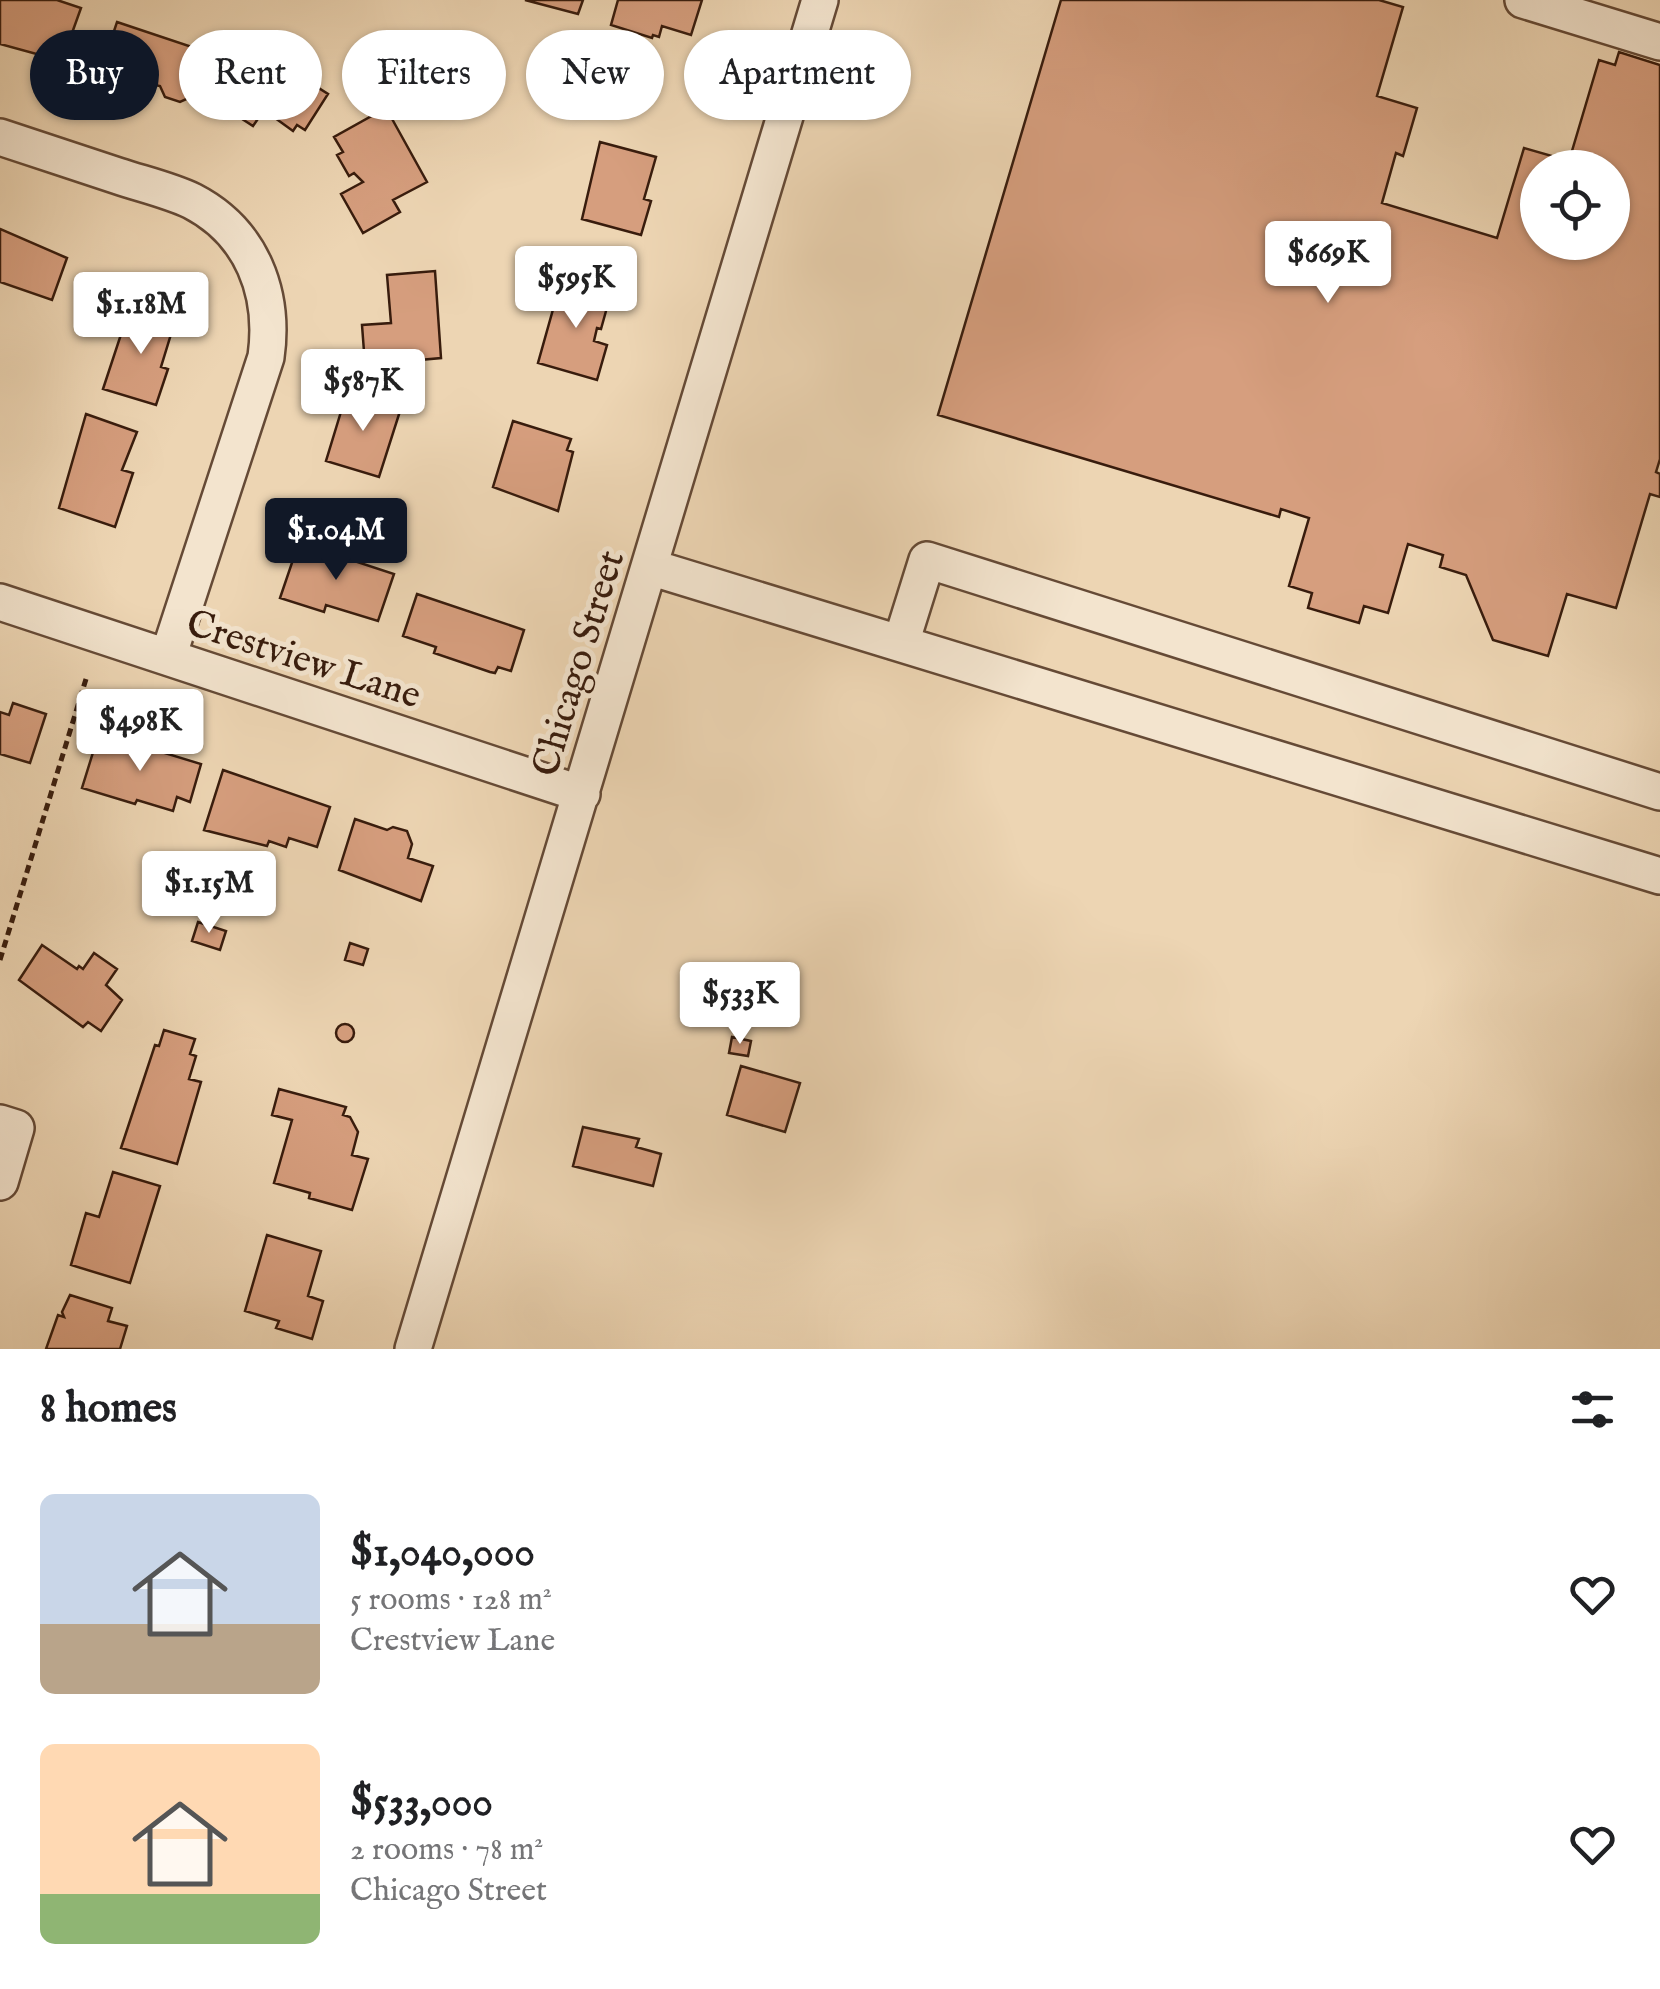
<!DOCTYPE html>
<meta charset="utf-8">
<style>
:root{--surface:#fff;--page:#f6f6f6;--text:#202124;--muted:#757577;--accent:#111827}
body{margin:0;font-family:"IM FELL English",serif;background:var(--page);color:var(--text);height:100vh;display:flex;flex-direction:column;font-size:38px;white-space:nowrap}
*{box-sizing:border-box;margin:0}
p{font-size:32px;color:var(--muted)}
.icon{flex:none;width:55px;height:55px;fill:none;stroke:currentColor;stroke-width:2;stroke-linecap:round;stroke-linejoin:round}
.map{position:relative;height:1349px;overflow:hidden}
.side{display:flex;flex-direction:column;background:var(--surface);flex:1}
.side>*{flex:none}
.top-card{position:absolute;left:30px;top:30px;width:1000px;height:90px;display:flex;gap:20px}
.fabs{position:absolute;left:1520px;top:150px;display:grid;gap:20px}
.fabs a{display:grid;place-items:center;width:110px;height:110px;border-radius:50%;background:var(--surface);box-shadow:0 2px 8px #0004;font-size:50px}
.price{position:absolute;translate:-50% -85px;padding:0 22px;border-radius:10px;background:#fff;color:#222;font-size:32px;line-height:65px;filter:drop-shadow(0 2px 5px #0008)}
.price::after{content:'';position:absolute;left:50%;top:60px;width:30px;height:22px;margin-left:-15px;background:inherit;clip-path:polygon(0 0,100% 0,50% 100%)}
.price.on{background:var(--accent);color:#fff}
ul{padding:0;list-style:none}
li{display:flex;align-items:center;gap:30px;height:250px;padding:0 40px}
li span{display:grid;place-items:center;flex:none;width:280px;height:200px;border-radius:15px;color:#555}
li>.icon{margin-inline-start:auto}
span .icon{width:120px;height:120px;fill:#fffc;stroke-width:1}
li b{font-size:42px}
h2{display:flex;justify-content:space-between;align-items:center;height:120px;padding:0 40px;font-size:42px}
.tag{padding:0 35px;border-radius:45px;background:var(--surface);box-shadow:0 2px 8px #0004;font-size:35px;line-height:90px}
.tag.on{background:var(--accent);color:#fff}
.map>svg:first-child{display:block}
.building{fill:#d69e7e;stroke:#381c0d;stroke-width:2.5;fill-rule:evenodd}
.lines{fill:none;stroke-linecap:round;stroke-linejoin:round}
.minor-casing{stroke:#654a36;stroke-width:40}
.path{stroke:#381c0d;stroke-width:5;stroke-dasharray:8 5;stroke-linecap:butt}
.minor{stroke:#f3e4ce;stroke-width:35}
.labels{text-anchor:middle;stroke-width:10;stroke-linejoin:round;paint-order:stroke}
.street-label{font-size:38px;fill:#381c0d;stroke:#f3e4ce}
</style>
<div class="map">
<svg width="1660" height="1349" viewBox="0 0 1660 1349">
<rect width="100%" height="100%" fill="#edd5b3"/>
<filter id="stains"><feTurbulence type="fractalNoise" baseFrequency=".002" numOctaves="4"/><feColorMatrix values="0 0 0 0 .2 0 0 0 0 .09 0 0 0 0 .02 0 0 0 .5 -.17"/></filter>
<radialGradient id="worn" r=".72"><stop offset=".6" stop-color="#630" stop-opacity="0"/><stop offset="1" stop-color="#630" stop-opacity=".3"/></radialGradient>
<!-- building -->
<path class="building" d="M 0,0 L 57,0 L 81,8 L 62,61 L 0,44 Z
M 525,0 L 583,0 L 578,14 Z
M 618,0 L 702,0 L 691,35 L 662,26 L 659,37 L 653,35 L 652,38 L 611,25 Z
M 1061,0 L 1379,0 L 1403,7 L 1377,96 L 1417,108 L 1403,156 L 1396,153 L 1382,203 L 1497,238 L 1524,148 L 1569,161 L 1599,60 L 1615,65 L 1619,52 L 1660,65 L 1660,459 L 1656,472 L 1660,474 L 1660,497 L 1650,494 L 1616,608 L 1567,594 L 1548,656 L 1493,640 L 1466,575 L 1440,567 L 1443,555 L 1408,544 L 1388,613 L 1364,606 L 1359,623 L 1308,608 L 1312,593 L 1289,586 L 1309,518 L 1281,509 L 1279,517 L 938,415 ZM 1538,168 L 1612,168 L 1612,242 L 1538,242 Z
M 117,22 L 201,50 L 189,86 L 195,87 L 193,96 L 180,102 L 165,97 L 160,86 L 132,80 L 136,68 L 105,58 Z
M 257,49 L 328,94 L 305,130 L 297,125 L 293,131 L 264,110 L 253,126 L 219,104 Z
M 386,108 L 427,182 L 393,200 L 400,212 L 363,233 L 341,194 L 363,182 L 354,173 L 349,176 L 337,155 L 343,152 L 334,137 Z
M 600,142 L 656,157 L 644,199 L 651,201 L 641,235 L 582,219 Z
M 0,229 L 67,258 L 52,300 L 0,282 Z
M 435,271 L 441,358 L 365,365 L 362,325 L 391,323 L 387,275 Z
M 561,281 L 611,293 L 601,329 L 597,328 L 594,341 L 607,345 L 597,380 L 538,363 Z
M 130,307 L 175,321 L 161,367 L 168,369 L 156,405 L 103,389 Z
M 347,392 L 401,408 L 379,477 L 326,461 Z
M 86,414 L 137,432 L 122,470 L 133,473 L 115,527 L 59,508 Z
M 513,421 L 571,439 L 567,450 L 573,452 L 558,511 L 493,487 Z
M 339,539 L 350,543 L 345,558 L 394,574 L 378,621 L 326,605 L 324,612 L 280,598 L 298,545 L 333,557 Z
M 417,594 L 524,630 L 511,671 L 498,667 L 495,673 L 490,672 L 434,653 L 436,647 L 403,636 Z
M 13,703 L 46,714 L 30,763 L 0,754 L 0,712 L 9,715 Z
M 99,733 L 201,764 L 190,802 L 177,797 L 173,811 L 137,800 L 135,804 L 82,788 Z
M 223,770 L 330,807 L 317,847 L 289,838 L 286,847 L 269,841 L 267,846 L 204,830 Z
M 355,819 L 387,830 L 393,827 L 407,831 L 412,844 L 408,858 L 433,866 L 421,901 L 339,870 Z
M 198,922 L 226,931 L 220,950 L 192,941 Z
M 350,943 L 368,949 L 363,965 L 345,960 Z
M 42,945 L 77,969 L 79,966 L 83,969 L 94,953 L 117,969 L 106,985 L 122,1000 L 101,1031 L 88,1022 L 83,1027 L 19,980 Z
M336 1033a9 9 0 1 1 18 0a9 9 0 1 1-18 0Z
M 164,1030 L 195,1039 L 190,1054 L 196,1056 L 189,1079 L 201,1082 L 177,1164 L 121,1148 L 155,1045 L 159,1046 Z
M 732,1037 L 751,1041 L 748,1056 L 729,1053 Z
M 741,1066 L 800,1083 L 785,1132 L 727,1115 Z
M 279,1089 L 346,1107 L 343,1115 L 350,1117 L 358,1132 L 352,1155 L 368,1159 L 352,1210 L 309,1198 L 310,1193 L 274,1183 L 292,1120 L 272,1115 Z
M 583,1127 L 639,1139 L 636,1147 L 661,1154 L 653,1186 L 573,1166 Z
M 113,1172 L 160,1186 L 130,1283 L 71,1265 L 86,1213 L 99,1217 Z
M 267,1235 L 321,1251 L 308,1296 L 323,1301 L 312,1339 L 276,1328 L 279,1321 L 245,1311 Z
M 70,1295 L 112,1308 L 108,1321 L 127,1326 L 120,1349 L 46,1349 L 58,1315 L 64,1317 L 62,1312 Z"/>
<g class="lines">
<!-- minor casing -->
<g class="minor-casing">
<path id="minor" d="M 1523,0 L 1660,42
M 0,137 C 39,150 79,163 118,176 C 142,184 169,190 192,201 C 252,232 275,293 266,357 L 168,657
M 650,567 L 1660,876
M 0,602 L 582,794
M 901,643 L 927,560 L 1660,792
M 0,1123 L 16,1128 L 0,1182
M 413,1349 L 820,0"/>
</g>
<!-- path -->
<path class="path" d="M 0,960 L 86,679"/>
<!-- minor -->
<use href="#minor" class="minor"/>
</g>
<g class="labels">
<!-- street labels -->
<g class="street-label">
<text transform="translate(304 658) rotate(18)" y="13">Crestview Lane</text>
<text transform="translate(577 663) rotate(-73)" y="13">Chicago Street</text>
</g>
</g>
<rect width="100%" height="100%" filter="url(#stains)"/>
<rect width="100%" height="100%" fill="url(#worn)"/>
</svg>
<div class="fabs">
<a><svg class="icon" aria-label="locate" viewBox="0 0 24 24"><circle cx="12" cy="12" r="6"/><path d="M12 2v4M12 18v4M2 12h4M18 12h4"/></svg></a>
</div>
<b class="price" style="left:1328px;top:306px">$669K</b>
<b class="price" style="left:576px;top:331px">$595K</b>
<b class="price" style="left:141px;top:357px">$1.18M</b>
<b class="price" style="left:363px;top:434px">$587K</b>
<b class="price on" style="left:336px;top:583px">$1.04M</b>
<b class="price" style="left:140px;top:774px">$498K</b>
<b class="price" style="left:209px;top:936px">$1.15M</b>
<b class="price" style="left:740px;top:1047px">$533K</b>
<div class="top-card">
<a class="tag on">Buy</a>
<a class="tag">Rent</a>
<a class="tag">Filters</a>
<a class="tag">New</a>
<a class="tag">Apartment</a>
</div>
</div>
<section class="side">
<h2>8 homes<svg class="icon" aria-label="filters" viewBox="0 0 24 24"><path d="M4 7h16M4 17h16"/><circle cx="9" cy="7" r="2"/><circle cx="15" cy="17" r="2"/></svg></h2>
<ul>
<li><span style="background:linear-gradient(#c9d6e8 65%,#b9a48a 0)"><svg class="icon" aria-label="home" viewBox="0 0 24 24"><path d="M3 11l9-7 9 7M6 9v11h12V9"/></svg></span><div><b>$1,040,000</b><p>5 rooms · 128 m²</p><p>Crestview Lane</p></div><svg class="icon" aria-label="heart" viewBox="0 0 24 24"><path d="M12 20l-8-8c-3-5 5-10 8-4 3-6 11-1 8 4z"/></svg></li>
<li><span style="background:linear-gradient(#ffd9b3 75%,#8fb573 0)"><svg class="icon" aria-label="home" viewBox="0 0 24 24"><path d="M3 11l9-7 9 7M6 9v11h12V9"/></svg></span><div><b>$533,000</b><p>2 rooms · 78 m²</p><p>Chicago Street</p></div><svg class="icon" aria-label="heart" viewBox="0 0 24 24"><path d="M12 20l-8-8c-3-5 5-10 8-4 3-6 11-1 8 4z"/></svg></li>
</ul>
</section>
